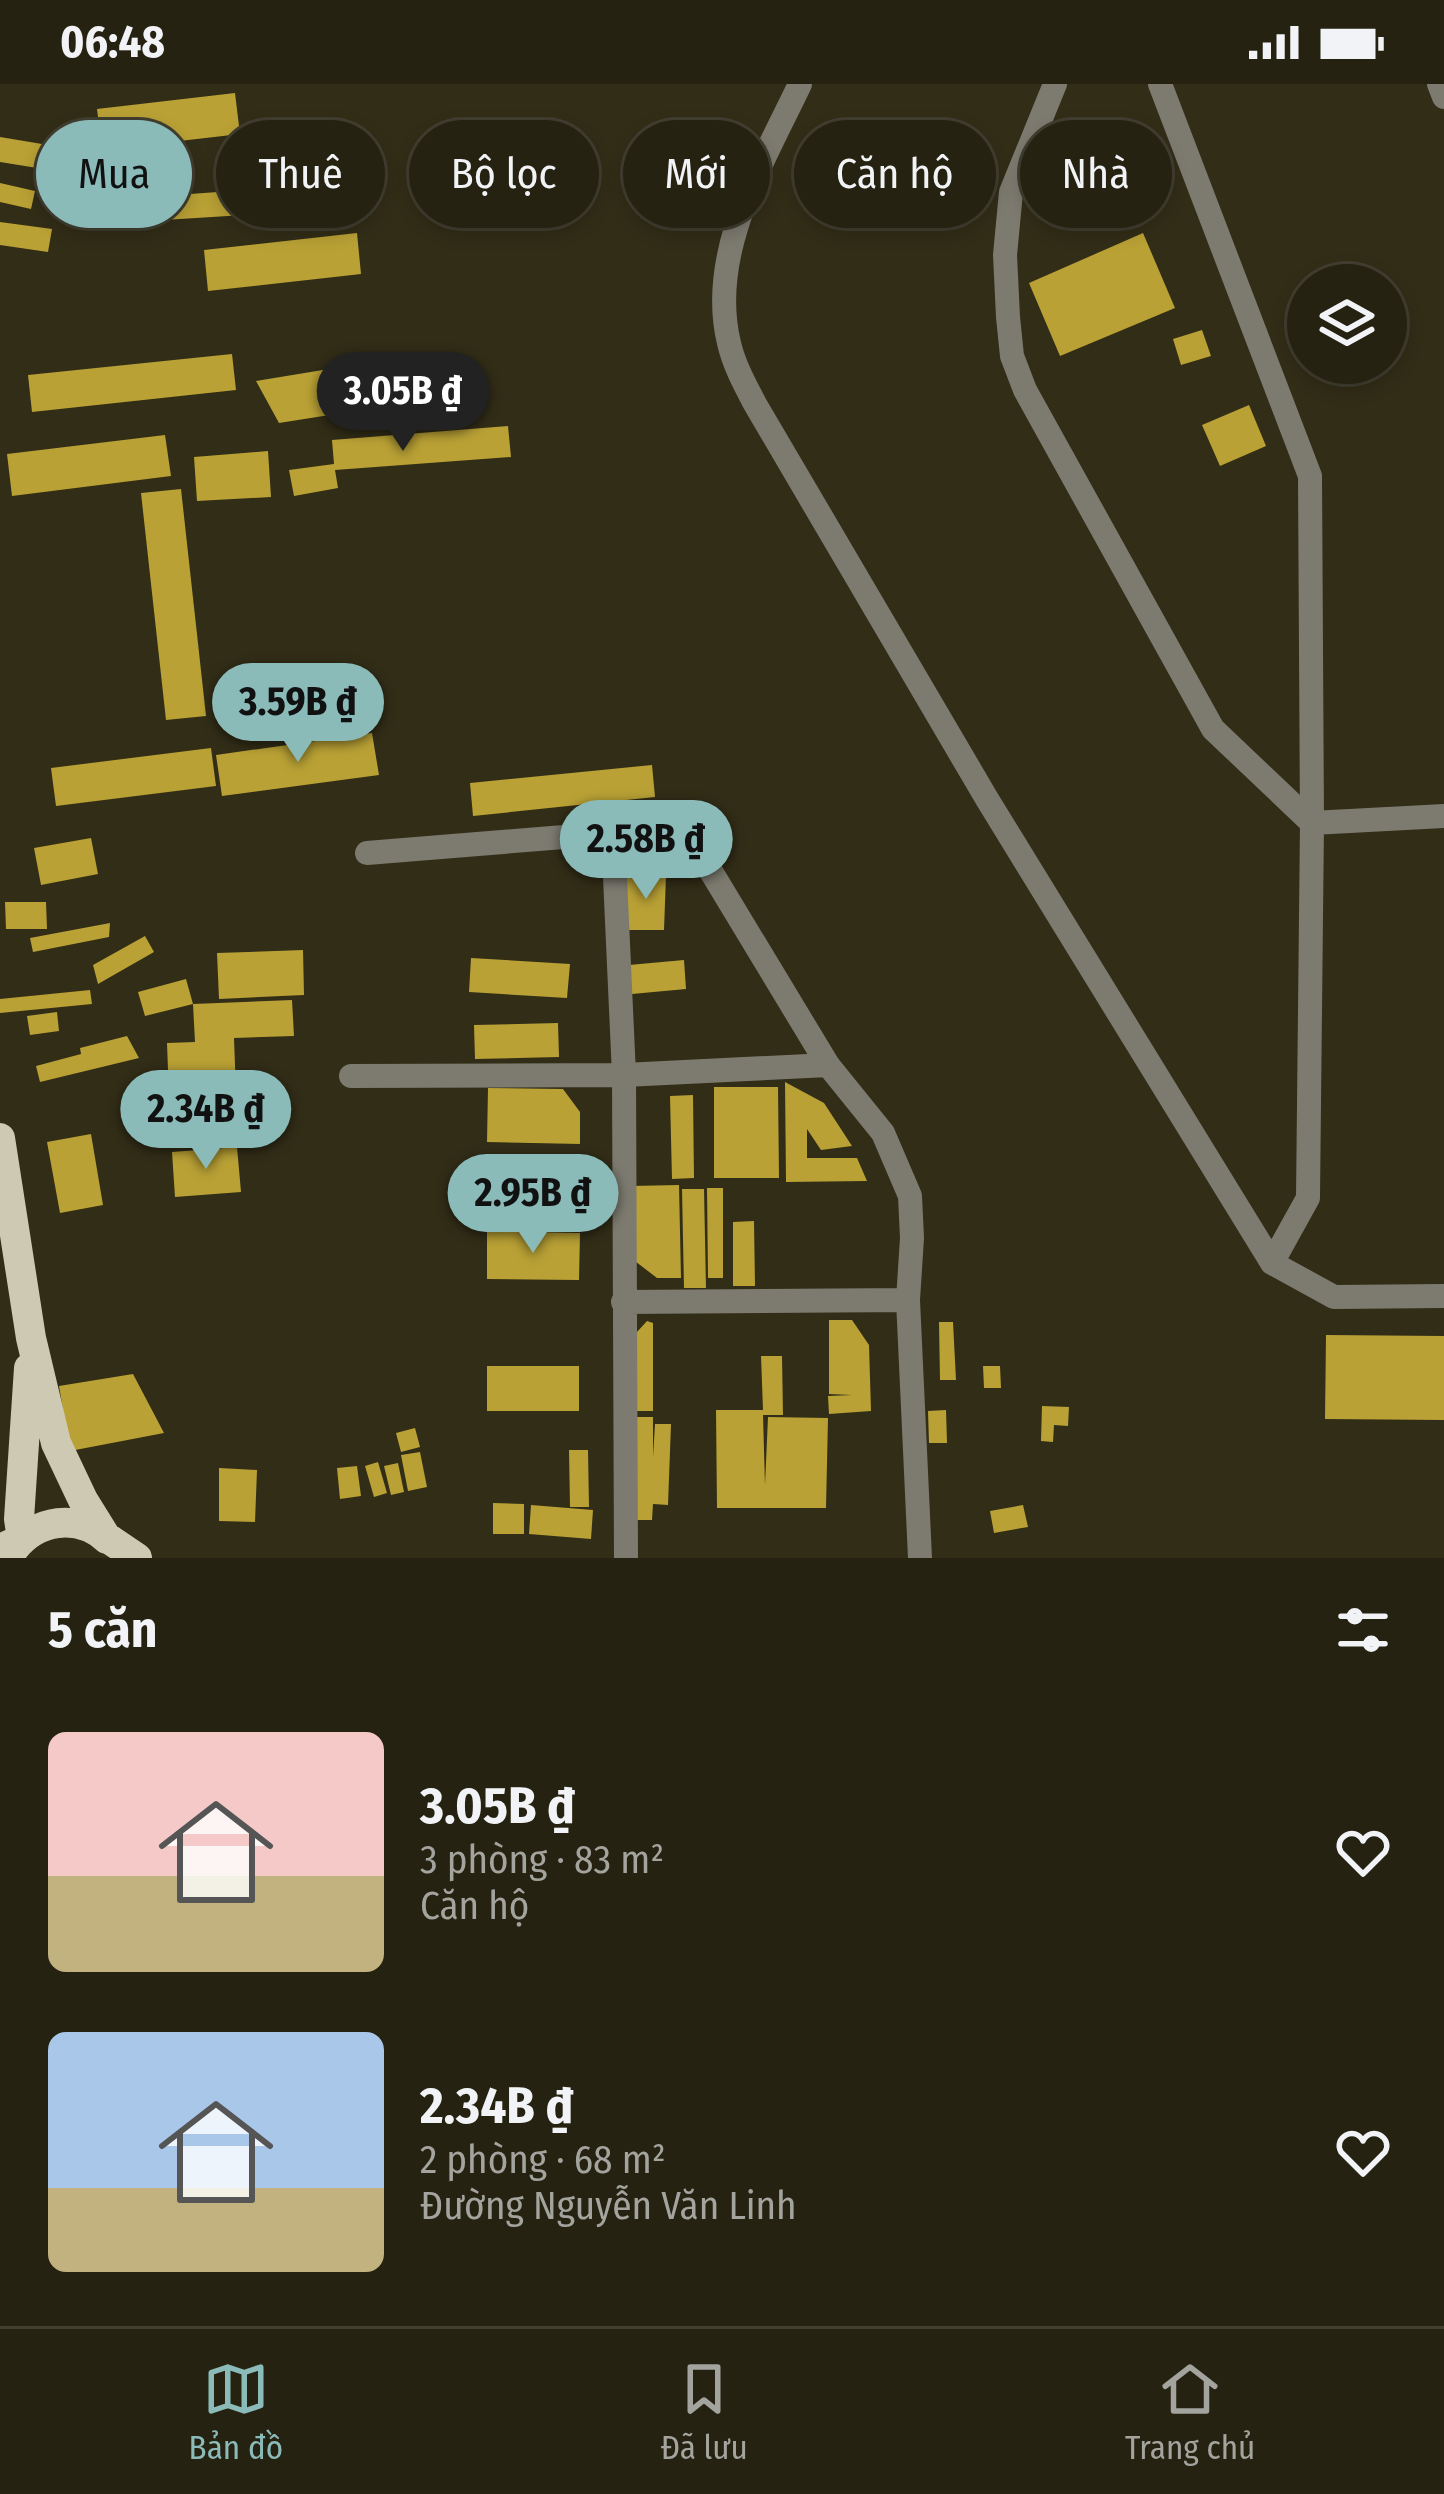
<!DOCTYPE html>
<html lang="vi">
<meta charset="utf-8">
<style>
:root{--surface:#262211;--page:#2e2a1a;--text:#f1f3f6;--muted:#a4a49f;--line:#423f31;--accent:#8bbbb9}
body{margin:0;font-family:"Fira Sans Condensed",sans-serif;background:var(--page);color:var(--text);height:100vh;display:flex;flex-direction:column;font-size:45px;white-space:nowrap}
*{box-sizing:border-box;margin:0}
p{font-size:39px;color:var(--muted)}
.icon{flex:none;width:66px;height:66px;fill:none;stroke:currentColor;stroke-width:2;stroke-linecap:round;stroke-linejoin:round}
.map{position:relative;height:1474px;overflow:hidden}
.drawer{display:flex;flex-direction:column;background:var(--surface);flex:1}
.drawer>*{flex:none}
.hud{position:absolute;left:36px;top:36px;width:1374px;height:108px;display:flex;gap:24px}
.buttons{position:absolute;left:1287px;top:180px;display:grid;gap:24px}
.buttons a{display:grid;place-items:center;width:120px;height:120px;border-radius:50%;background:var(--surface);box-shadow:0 6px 18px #0003,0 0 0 3px var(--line);font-size:60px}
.price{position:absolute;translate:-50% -102px;padding:0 27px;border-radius:42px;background:var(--accent);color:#111;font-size:39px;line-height:78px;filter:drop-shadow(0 3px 6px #0008)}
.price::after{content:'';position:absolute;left:50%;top:72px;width:36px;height:27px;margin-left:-18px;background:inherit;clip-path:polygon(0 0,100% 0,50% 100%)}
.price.current{background:#222;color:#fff}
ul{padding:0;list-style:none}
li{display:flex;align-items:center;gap:36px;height:300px;padding:0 48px}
li span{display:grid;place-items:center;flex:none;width:336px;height:240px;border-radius:18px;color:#555}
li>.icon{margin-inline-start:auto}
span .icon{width:144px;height:144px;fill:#fffc;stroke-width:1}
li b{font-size:51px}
h2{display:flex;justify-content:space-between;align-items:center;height:144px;padding:0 48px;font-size:51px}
.chip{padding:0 42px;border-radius:54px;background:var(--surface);box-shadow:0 6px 18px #0003,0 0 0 3px var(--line);font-size:42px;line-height:108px}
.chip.current{background:var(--accent);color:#111}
.status{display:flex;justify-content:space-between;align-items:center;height:84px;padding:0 60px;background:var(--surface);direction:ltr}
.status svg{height:33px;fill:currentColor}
.tab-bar{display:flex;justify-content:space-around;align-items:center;height:168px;border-top:3px solid var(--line);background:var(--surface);font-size:33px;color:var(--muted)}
.tab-bar a{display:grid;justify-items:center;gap:6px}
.tab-bar .current{color:var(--accent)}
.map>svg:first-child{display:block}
.building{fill:#b9a135}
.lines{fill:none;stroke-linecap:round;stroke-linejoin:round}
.street{stroke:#7d7b70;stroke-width:24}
.primary{stroke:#cec9b2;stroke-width:30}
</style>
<div class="status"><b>06:48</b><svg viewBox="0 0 49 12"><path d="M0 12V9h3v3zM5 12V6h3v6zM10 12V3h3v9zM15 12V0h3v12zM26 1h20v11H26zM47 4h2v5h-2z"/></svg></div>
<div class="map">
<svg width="1444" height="1474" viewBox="0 0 1444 1474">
<rect width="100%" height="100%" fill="#322d17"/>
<!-- building -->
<path class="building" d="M 235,9 L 240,50 L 102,66 L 97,25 Z
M 0,53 L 60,63 L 56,87 L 0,78 Z
M 0,99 L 35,107 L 31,125 L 0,118 Z
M 258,105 L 260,130 L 164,136 L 162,112 Z
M 0,138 L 52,145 L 48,168 L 0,161 Z
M 357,149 L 361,190 L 208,207 L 204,166 Z
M 1143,149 L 1175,224 L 1060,272 L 1029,199 Z
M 1202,246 L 1211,272 L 1181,281 L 1173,255 Z
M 232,270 L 236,306 L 32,328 L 28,291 Z
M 347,282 L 355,327 L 279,339 L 256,297 Z
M 1249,321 L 1266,362 L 1220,382 L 1202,341 Z
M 508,342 L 511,373 L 335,386 L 338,404 L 294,412 L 289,386 L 334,380 L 332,356 Z
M 165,351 L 171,392 L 12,412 L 7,370 Z
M 268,367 L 271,413 L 197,417 L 194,373 Z
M 181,405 L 206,632 L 166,636 L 141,409 Z
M 372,649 L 379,691 L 222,712 L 216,671 Z
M 211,664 L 216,702 L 56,722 L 51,684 Z
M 652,681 L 655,713 L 473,732 L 470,699 Z
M 91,754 L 98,790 L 41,801 L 34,764 Z
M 616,766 L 656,766 L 656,789 L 616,789 Z
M 627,791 L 666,791 L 664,846 L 627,846 Z
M 5,818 L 46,818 L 47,845 L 6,845 Z
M 110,839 L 109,853 L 33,868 L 30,854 Z
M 145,852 L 154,868 L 98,900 L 93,881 Z
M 303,866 L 304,911 L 219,915 L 217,869 Z
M 471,874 L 570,880 L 567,914 L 469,908 Z
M 684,876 L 686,905 L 632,910 L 629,881 Z
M 186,895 L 193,920 L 292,916 L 294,952 L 234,954 L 237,1036 L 170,1039 L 167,959 L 195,958 L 193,920 L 145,932 L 138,908 Z
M 90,906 L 92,920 L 0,929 L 0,915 Z
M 57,928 L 59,947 L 30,951 L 27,932 Z
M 558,939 L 559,973 L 475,975 L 474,941 Z
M 127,952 L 139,974 L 40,998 L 36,982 L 81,970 L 80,964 Z
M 785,998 L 824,1019 L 852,1062 L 821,1066 L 807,1045 L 807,1074 L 857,1074 L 867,1097 L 786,1098 Z
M 714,1003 L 778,1003 L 779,1094 L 714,1094 Z
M 488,1004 L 563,1005 L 580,1028 L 580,1060 L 487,1058 Z
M 693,1011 L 694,1094 L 672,1095 L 670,1012 Z
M 91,1050 L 103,1121 L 60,1129 L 47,1058 Z
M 237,1063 L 241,1108 L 175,1113 L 172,1068 Z
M 679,1101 L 681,1194 L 657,1194 L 631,1174 L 630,1102 Z
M 707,1104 L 723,1104 L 723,1194 L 708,1194 Z
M 682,1105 L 704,1105 L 706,1204 L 684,1204 Z
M 754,1137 L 755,1202 L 733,1202 L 733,1138 Z
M 487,1147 L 580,1149 L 579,1196 L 487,1195 Z
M 829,1236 L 852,1236 L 869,1261 L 871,1327 L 829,1330 L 828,1312 L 852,1311 L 829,1310 Z
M 647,1237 L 653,1239 L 653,1327 L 626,1327 L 627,1259 Z
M 939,1238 L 953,1238 L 956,1296 L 940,1296 Z
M 1326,1251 L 1444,1252 L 1444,1336 L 1325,1335 Z
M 761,1272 L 782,1272 L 783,1331 L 763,1331 L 765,1401 L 768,1333 L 828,1334 L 826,1424 L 717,1424 L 716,1326 L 763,1326 Z
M 487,1282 L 579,1282 L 579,1327 L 487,1327 Z
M 983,1282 L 1000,1282 L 1001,1304 L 984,1304 Z
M 133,1290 L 164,1349 L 70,1367 L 59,1302 Z
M 1042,1322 L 1069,1323 L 1068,1342 L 1054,1341 L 1053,1358 L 1041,1357 Z
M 946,1326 L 947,1359 L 929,1359 L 928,1327 Z
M 629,1333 L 653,1333 L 653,1373 L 655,1340 L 671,1340 L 668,1421 L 653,1420 L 652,1436 L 628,1436 Z
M 415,1344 L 420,1363 L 401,1368 L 396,1349 Z
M 569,1366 L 588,1366 L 589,1423 L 570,1423 Z
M 420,1368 L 427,1403 L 408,1407 L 401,1371 Z
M 378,1378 L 387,1409 L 374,1413 L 365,1382 Z
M 398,1379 L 404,1408 L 391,1411 L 384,1382 Z
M 357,1382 L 361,1412 L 340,1415 L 337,1384 Z
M 219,1384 L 257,1386 L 255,1438 L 219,1437 Z
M 493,1419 L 524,1420 L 524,1450 L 493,1450 Z
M 531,1421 L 593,1426 L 591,1455 L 529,1450 Z
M 1023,1421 L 1028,1443 L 994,1449 L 990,1427 Z"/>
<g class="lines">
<!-- street -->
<path class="street" d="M 800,0 C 763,78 707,169 729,259 C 734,281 745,301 755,320 L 987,715 L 1272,1179 L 1334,1213 L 1444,1212
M 1055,0 L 1011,108 L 1005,171 L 1008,233 L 1012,272 L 1025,306 L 1213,645 L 1312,739 L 1444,732
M 1160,0 L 1310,392 L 1312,739 L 1308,1114 L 1272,1179
M 1439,0 L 1444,13
M 613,749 L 624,991 L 626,1474
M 367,769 L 613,749 L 686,746 L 828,981 L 883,1049 L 910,1112 L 912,1154 L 908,1216 L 920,1474
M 351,992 L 624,991 L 828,981
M 623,1218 L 908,1216"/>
<!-- primary -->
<path class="primary" d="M 0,1054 L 31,1254 L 56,1359 L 83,1416 L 106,1453 L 137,1474
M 0,1465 L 22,1455 L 19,1435 L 29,1284
M 13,1466 C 36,1435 78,1429 107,1455"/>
</g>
</svg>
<div class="buttons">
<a><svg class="icon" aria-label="layers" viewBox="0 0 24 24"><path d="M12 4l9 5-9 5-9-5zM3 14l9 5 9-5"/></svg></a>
</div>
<b class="price current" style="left:403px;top:370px">3.05B ₫</b>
<b class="price" style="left:298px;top:681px">3.59B ₫</b>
<b class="price" style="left:646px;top:818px">2.58B ₫</b>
<b class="price" style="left:206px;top:1088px">2.34B ₫</b>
<b class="price" style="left:533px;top:1172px">2.95B ₫</b>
<div class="hud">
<a class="chip current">Mua</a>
<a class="chip">Thuê</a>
<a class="chip">Bộ lọc</a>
<a class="chip">Mới</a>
<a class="chip">Căn hộ</a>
<a class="chip">Nhà</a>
</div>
</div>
<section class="drawer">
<h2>5 căn<svg class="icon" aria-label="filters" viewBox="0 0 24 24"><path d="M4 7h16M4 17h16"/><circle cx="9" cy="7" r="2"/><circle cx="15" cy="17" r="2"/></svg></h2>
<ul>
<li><span style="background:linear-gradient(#f6c9c9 60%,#c2b280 0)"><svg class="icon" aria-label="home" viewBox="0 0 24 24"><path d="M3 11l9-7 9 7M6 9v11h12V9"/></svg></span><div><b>3.05B ₫</b><p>3 phòng · 83 m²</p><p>Căn hộ</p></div><svg class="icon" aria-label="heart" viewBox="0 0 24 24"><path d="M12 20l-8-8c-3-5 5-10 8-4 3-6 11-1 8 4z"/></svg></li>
<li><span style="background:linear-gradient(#a9c7e8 65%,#c2b280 0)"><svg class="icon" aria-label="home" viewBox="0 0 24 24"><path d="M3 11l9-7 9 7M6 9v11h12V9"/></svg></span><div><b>2.34B ₫</b><p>2 phòng · 68 m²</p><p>Đường Nguyễn Văn Linh</p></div><svg class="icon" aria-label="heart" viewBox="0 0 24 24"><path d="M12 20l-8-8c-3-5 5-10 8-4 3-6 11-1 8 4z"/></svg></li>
</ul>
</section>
<nav class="tab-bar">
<a class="current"><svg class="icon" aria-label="map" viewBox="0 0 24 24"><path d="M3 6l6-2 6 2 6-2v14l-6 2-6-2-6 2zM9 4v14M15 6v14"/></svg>Bản đồ</a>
<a><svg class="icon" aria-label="saved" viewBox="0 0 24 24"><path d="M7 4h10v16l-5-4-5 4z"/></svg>Đã lưu</a>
<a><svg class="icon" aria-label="home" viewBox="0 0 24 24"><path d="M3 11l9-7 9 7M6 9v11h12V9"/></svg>Trang chủ</a>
</nav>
